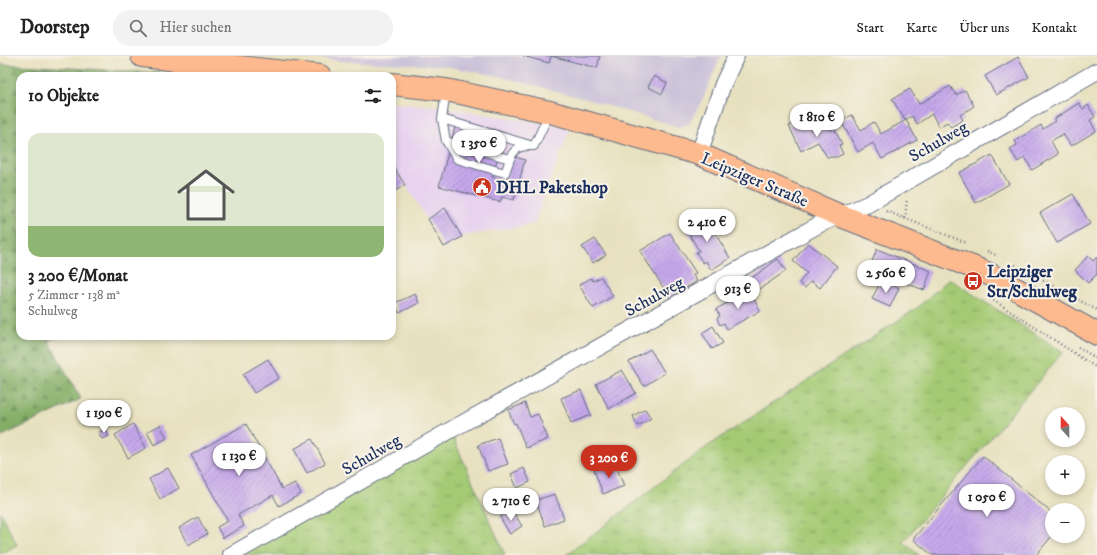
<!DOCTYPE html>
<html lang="de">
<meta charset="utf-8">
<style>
:root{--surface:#fff;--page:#f2f2f2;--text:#222;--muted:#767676;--line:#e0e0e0;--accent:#c8321e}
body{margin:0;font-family:"IM FELL DW Pica",serif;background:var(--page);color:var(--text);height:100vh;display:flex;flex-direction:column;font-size:15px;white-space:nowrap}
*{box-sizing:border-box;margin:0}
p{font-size:13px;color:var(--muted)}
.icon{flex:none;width:22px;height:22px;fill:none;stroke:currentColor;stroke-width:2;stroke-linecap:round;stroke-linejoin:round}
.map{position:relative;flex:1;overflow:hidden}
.details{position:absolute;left:16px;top:16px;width:380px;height:268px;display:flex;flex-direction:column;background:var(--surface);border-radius:12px;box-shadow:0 2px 6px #0003}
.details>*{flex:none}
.needle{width:26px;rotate:339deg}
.tools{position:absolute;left:1045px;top:351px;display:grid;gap:8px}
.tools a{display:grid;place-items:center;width:40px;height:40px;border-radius:50%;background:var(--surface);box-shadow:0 2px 6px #0003;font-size:20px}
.price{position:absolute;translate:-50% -34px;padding:0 9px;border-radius:14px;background:#fff;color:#222;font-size:13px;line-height:26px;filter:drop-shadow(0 1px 2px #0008)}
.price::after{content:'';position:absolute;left:50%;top:24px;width:12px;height:9px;margin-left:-6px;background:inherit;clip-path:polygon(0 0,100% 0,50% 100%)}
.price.on{background:var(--accent);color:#fff}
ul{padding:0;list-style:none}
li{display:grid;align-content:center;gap:8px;height:212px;padding:0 12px}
li span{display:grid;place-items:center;height:124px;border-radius:12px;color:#555}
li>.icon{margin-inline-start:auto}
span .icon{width:72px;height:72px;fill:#fffc;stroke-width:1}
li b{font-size:17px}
h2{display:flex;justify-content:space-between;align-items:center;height:48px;padding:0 12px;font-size:17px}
header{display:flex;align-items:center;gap:24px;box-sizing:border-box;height:56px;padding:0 20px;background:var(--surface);border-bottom:1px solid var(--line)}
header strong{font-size:19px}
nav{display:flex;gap:22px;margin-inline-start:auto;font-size:14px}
.search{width:280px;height:36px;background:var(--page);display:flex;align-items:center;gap:10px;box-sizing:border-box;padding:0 14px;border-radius:22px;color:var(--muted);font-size:15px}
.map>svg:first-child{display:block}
.built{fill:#e7d2ef}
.industrial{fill:#c8bfd8}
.grass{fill:url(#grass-tufts);stroke:#607c69}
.forest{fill:url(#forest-firs);stroke:#506e62}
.building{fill:url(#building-hatch)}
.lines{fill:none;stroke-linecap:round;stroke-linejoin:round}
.lane-casing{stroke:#636d80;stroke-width:10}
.street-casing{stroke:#636d80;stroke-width:18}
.primary-casing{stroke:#636d80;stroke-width:24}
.path{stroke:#636d80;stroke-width:2.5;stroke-dasharray:1 3;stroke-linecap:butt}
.lane{stroke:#fff;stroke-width:8}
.street{stroke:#fff;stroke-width:16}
.primary{stroke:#fcba8e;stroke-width:22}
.labels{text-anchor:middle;stroke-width:4;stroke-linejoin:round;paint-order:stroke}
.street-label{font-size:17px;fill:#1b2f5e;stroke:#f7f3e8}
.poi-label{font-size:17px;font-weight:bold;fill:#1b2f5e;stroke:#f7f3e8;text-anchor:start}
</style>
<header>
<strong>Doorstep</strong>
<div class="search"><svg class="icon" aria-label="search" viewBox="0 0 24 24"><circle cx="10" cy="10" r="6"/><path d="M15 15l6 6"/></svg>Hier suchen</div>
<nav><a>Start</a><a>Karte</a><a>Über uns</a><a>Kontakt</a></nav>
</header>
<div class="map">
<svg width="1097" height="499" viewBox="0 0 1097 499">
<defs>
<pattern id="grass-tufts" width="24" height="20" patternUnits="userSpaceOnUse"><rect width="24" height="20" fill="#a5ca74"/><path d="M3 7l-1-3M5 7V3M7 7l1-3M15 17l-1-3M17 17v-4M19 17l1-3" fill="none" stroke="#86a462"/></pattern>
<pattern id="forest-firs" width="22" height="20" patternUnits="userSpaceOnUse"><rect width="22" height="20" fill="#84ae66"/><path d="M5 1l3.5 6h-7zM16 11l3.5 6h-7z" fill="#6b8e57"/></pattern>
<pattern id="building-hatch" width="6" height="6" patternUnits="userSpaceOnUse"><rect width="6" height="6" fill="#c6a8eb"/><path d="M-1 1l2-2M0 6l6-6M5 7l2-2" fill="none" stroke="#a089c2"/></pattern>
</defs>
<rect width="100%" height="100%" fill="#f7f3e8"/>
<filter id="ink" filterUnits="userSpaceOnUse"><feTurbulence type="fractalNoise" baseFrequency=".025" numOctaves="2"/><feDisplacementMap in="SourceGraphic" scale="8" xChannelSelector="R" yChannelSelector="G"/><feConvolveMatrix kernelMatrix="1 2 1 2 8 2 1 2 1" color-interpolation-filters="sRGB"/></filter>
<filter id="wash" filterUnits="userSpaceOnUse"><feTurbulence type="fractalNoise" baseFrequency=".012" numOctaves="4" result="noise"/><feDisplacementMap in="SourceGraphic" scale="16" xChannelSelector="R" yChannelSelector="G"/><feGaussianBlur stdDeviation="0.9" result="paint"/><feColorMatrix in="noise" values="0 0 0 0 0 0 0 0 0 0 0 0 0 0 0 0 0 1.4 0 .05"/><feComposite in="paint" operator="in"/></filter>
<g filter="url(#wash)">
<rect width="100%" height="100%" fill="#e8e1bf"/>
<!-- built -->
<path class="built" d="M 392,47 L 434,50 L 570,72 L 534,168 L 463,180 L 444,191 L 392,106 Z"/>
<!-- industrial -->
<path class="industrial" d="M 315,0 L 723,0 L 720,2 L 704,40 L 689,68 L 679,71 L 586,43 L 498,20 L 444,10 L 338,5 Z"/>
<!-- grass -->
<path class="grass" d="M 949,223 L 1063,296 L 903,486 L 919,499 L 566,499 L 708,390 L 917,252 Z
M 451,377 L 505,499 L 236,499 Z
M 0,456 L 17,489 L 0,498 Z"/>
<!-- forest -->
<path class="forest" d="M 0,8 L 159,17 L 159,20 L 20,20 L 20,280 L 56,280 L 49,286 L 81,343 L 0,381 Z"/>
<g id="blocks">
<!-- building -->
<path class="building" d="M 523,0 L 551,0 L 549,7 Z
M 551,0 L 600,0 L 597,12 Z
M 1018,1 L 1029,21 L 996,39 L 985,20 Z
M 654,20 L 667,27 L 662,38 L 648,31 Z
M 950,30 L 956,39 L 965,34 L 974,50 L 960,59 L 963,64 L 951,71 L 947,66 L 939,71 L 932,58 L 917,68 L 912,60 L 905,64 L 892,43 L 910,33 L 919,48 Z
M 1079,47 L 1083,53 L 1088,49 L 1095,61 L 1090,64 L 1096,75 L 1071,90 L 1063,78 L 1051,85 L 1058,98 L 1032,114 L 1025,101 L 1018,106 L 1010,93 L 1017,89 L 1015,85 L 1041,69 L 1043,73 L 1055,65 L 1054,63 Z
M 852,59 L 861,74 L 874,66 L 881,78 L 906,64 L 917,84 L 882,103 L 873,87 L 858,96 L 841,65 Z
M 805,62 L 812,74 L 827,66 L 831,74 L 834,72 L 842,88 L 839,89 L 843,98 L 837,101 L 827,101 L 818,86 L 801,95 L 789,70 Z
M 457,64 L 505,77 L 492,121 L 506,125 L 512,100 L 525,104 L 514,144 L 502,141 L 500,146 L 439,130 Z
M 992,99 L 1009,128 L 976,147 L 959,117 Z
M 392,108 L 405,129 L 392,137 Z
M 1073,138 L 1090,168 L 1057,187 L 1040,157 Z
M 445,152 L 462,181 L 444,191 L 428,163 Z
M 704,159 L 730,202 L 711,214 L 706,205 L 703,207 L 696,196 L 699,195 L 685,171 Z
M 670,177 L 696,217 L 693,219 L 697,225 L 670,242 L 640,195 Z
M 595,183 L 606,199 L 593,207 L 582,191 Z
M 808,187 L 837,210 L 820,232 L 811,225 L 805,232 L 799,227 L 807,217 L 793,205 Z
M 877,193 L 931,215 L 924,234 L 869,213 Z
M 1088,200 L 1093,205 L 1097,201 L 1097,218 L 1088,227 L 1075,214 Z
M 778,203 L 786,215 L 757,235 L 749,224 Z
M 601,221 L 613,240 L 593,252 L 579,229 L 591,222 L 593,225 Z
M 881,224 L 899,232 L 890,251 L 872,243 Z
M 750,235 L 760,255 L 727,273 L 724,267 L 720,269 L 717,262 L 720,260 L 716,253 Z
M 415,238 L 419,247 L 399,257 L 395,247 Z
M 713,270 L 723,287 L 712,293 L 702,277 Z
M 650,293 L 665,317 L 644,330 L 629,306 Z
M 268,303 L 279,322 L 254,337 L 243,318 Z
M 622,314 L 636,337 L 609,353 L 596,328 Z
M 581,334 L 591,359 L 571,367 L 561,342 Z
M 525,347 L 530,361 L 538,358 L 548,383 L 526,392 L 516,367 L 514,368 L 508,354 Z
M 645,353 L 651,362 L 638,370 L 633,360 Z
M 133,368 L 146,392 L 128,402 L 115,379 Z
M 246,368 L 282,433 L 295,427 L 301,438 L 279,450 L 273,439 L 238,459 L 244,470 L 223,482 L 217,471 L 228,465 L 191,399 Z
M 160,369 L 167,382 L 154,389 L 147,376 Z
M 105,373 L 109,380 L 102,383 L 98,377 Z
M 498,382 L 508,408 L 488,415 L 478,389 Z
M 312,383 L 325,407 L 307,417 L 294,393 Z
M 983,400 L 1052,457 L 1052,480 L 1036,499 L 932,499 L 913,483 Z
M 609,408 L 611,412 L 616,410 L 624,430 L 603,438 L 594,414 Z
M 168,412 L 179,432 L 160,443 L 149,423 Z
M 524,412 L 530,426 L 517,432 L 511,418 Z
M 555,438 L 564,463 L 545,470 L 536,444 Z
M 512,454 L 522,470 L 510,478 L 500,461 Z
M 198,461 L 207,478 L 188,489 L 179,472 Z"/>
</g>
</g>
<g filter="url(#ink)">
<use href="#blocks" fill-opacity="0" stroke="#636d80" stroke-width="1"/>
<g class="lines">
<!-- lane casing -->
<g class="lane-casing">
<path id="lane" d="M 446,35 L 442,63 L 446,85 L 510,103 C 515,90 522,90 534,90 L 549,58
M 442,63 L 530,89
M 446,85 L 457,103 L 505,117 L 510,103"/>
</g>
<!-- street casing -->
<g class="street-casing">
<path id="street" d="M 699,98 L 723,28 L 736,0
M 231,499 L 456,371 L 820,168 L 868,148 L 1097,15"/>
</g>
<!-- primary casing -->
<g class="primary-casing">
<path id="primary" d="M 142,0 L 320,20
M 392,28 L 446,34 L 550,56 L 699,98 L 841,160 L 975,212 L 989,218 L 1097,278"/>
</g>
<!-- path -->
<path class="path" d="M 886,155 L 967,187
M 905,162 L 907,143
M 987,195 L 998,200
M 1015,209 L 1097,254
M 990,242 L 1097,312
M 1078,291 L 1097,303"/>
<!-- lane -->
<use href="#lane" class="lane"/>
<!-- street -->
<use href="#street" class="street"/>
<!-- primary -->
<use href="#primary" class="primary"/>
</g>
</g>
<!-- icons -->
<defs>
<g id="civic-disc" transform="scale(1)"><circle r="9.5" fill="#c8321e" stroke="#f7f3e8"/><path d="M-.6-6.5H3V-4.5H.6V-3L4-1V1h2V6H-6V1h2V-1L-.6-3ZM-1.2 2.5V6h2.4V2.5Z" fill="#fff"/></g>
<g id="bus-disc" transform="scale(1)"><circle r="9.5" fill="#c8321e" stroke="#f7f3e8"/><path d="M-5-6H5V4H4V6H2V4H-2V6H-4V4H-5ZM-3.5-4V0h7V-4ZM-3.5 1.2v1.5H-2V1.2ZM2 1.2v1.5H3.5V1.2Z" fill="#fff"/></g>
</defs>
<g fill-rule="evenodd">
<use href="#civic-disc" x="482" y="131"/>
<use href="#bus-disc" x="973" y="225"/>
</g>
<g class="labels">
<!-- street labels -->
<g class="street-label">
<text transform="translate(938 85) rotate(-30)" y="6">Schulweg</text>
<text transform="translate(755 123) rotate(23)" y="6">Leipziger Straße</text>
<text transform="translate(654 240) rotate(-29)" y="6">Schulweg</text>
<text transform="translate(371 398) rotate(-30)" y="6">Schulweg</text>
</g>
<!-- poi labels -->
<g class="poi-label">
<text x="496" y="137">DHL Paketshop</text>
<text x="987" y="221">Leipziger<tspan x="987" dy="20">Str/Schulweg</tspan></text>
</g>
</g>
</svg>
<div class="tools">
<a><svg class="needle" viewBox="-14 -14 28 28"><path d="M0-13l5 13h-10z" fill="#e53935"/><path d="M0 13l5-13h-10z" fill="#767676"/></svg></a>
<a>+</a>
<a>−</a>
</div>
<b class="price" style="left:817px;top:82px">1 810 €</b>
<b class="price" style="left:479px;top:108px">1 350 €</b>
<b class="price" style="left:707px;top:187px">2 410 €</b>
<b class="price" style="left:886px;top:238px">2 560 €</b>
<b class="price" style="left:738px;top:254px">913 €</b>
<b class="price" style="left:104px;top:378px">1 190 €</b>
<b class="price" style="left:239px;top:421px">1 130 €</b>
<b class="price on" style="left:609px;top:423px">3 200 €</b>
<b class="price" style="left:987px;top:462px">1 050 €</b>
<b class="price" style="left:511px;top:466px">2 710 €</b>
<section class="details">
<h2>10 Objekte<svg class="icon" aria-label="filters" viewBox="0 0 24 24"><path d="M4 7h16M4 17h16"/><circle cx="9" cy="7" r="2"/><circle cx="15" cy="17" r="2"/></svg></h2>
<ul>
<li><span style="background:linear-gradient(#dfe7d0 75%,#8fb573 0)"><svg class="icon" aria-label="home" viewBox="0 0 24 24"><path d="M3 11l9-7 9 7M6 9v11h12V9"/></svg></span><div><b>3 200 €/Monat</b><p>5 Zimmer · 138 m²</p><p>Schulweg</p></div></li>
</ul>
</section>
</div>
